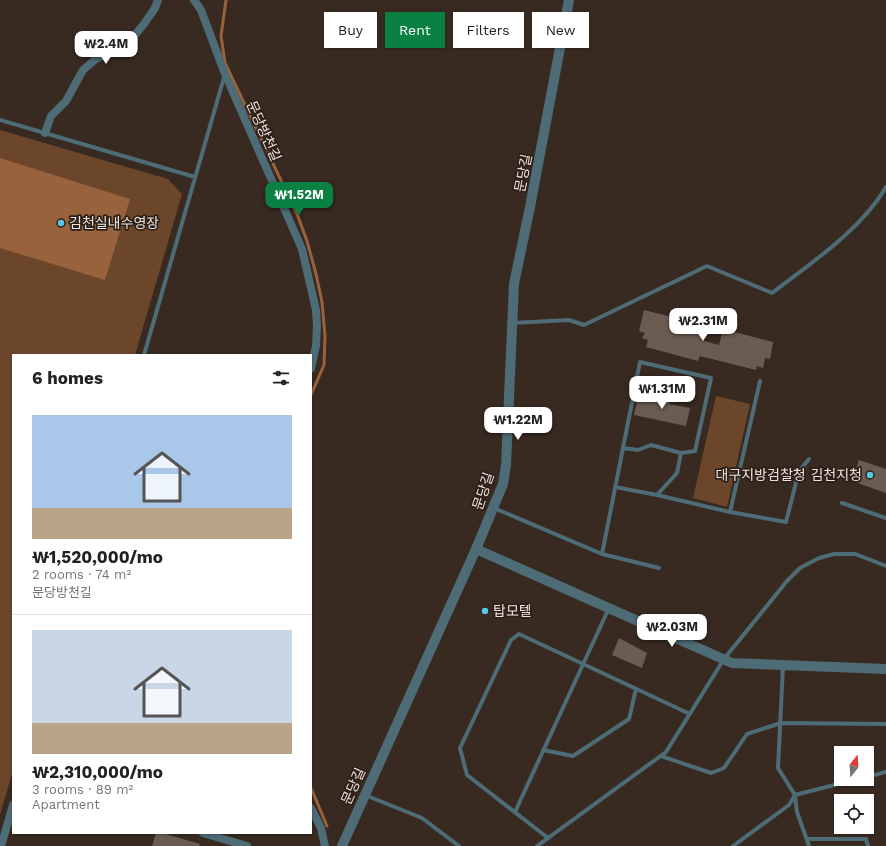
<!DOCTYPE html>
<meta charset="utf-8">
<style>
:root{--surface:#fff;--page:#f2f2f2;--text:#202124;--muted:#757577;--line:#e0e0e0;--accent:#0b8043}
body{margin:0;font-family:"Work Sans","Noto Sans KR",sans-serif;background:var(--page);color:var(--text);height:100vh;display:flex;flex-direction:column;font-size:15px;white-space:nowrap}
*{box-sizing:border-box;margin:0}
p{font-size:13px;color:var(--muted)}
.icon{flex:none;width:22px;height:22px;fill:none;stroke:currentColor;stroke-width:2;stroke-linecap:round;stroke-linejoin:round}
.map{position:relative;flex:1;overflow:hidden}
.details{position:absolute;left:12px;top:354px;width:300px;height:480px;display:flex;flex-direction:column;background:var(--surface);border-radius:0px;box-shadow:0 1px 3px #0004}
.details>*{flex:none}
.banner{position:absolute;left:324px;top:12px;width:380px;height:36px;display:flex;gap:8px}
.needle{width:26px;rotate:18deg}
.buttons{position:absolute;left:834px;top:746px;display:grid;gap:8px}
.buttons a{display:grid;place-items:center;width:40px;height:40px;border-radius:0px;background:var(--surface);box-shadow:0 1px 3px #0004;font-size:20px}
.price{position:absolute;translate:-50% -34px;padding:0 9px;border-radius:8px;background:#fff;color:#222;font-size:13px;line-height:26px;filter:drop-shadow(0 1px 2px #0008)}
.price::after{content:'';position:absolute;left:50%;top:24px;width:12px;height:9px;margin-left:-6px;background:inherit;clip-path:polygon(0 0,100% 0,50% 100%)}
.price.selected{background:var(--accent);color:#fff}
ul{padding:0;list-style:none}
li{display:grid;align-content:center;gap:8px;height:212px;padding:0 20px}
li+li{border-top:1px solid var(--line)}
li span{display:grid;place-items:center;height:124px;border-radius:0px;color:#555}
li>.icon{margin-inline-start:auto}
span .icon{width:72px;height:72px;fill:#fffc;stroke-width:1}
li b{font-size:17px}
h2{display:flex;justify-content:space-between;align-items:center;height:48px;padding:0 20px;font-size:17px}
.chip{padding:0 14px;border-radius:0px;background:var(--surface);box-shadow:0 1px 3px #0004;font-size:14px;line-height:36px}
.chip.selected{background:var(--accent);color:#fff}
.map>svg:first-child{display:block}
.green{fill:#6c462b}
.water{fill:#98623c}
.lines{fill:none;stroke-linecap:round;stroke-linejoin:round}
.stream{stroke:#98623c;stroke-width:3}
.building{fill:#6b5c52}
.service{stroke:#4d6c76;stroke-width:4}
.minor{stroke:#4d6c76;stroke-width:8}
.tertiary{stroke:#4d6c76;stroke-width:10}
.poi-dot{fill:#5bc7e7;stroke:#2d2018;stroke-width:1.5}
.labels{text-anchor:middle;stroke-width:3.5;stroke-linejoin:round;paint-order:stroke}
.street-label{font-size:14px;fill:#ece3dd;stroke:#2d2018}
.poi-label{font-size:14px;fill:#ece3dd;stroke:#2d2018;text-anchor:start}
</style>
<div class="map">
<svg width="886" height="846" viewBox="0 0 886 846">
<rect width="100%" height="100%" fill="#382a21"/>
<!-- green -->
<path class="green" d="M 0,130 L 168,179 L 182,194 L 135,355 L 13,355 L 13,770 L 0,815 Z
M 716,396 L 750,404 L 727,507 L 693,498 Z"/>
<!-- water -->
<path class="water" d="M 0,158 L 130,199 L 105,280 L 0,248 Z"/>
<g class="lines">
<!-- stream -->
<path class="stream" d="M 226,0 L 221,36 L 225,63 L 297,214 L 307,241 L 316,274 L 322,302 L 325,336 L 324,365 L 311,395
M 311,788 L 327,826"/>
</g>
<!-- building -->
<path class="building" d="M 644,310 L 703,325 L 701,340 L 719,345 L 723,329 L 773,342 L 770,359 L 765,358 L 763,368 L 757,366 L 756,370 L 700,356 L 698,361 L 646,347 L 648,340 L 642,338 L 645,333 L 639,331 Z
M 664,391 L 672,394 L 669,404 L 690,408 L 686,426 L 634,415 L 638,397 L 662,402 Z
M 859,460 L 886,469 L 886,493 L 852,481 Z
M 619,638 L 647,653 L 642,668 L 612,655 Z
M 156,833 L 162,833 L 200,844 L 199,846 L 152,846 Z"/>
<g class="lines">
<!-- service -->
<path class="service" d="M 0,120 L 195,177
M 512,323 L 569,320 L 584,325 L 707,266 L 772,293 C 811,263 861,230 886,187
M 144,355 L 225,74
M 623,448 L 640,362 L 711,378 L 695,451 L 681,453
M 615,487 L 657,495 L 730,512 L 786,522 L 799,471 L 809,459
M 842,503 L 886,518
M 494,508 L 602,554 L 659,568
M 730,512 L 760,381
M 602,554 L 623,448 L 638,450 L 651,445 L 681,453 L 677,473 L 657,495
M 783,666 L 778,768 L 795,795 L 797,812 L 809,846
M 543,750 L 573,756 L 629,719 L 636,689
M 661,756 L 711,773 L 724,768 L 747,734 L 781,723 L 886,724
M 867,777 L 886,772
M 365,795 L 422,818 L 459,846
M 515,812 L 609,608
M 548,838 L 467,775 L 460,748 L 511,640 L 519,634 L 690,714
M 807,839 L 866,839 L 868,846
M 537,846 L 666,752 L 724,659 L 787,581 L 800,568 L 819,558 L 834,554 L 855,554 L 886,566
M 733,846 L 789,805 L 795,795 L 858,779"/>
<!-- minor -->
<path class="minor" d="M 194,0 L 201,10 L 225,74 L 302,249 L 316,310 L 317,326 L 316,346 L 311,368
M 45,133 L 51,116 L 66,101 L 83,70 L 96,59 L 129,42 L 144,24 L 155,8 L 158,0
M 311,808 L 321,828 L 325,846
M 203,833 L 247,846
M 1,846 L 13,805"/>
<!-- tertiary -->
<path class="tertiary" d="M 476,549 L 732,663 L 886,669
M 342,846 L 476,549 L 503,484 L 506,465 L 514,284 L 530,207 L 569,0"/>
</g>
<!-- markers -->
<g class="poi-dot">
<circle cx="61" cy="223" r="4"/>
<circle cx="870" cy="475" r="4"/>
<circle cx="485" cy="611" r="4"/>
</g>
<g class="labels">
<!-- street labels -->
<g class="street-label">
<text transform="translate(264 131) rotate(66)" y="5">문당방천길</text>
<text transform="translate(523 173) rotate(-79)" y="5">문당길</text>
<text transform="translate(483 491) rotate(-71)" y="5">문당길</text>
<text transform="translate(353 786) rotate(-66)" y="5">문당길</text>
</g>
<!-- poi labels -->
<g class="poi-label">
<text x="69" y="228">김천실내수영장</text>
<text x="862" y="480" text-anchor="end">대구지방검찰청 김천지청</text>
<text x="493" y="616">탑모텔</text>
</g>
</g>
</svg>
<div class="buttons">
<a><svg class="needle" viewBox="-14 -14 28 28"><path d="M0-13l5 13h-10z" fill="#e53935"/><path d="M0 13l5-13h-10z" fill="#757577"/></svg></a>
<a><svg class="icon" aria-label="locate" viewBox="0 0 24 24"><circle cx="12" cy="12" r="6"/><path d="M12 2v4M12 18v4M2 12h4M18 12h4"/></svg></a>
</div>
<b class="price" style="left:106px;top:65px">₩2.4M</b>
<b class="price selected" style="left:299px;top:216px">₩1.52M</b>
<b class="price" style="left:703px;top:342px">₩2.31M</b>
<b class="price" style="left:662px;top:410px">₩1.31M</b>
<b class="price" style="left:518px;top:441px">₩1.22M</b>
<b class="price" style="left:672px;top:648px">₩2.03M</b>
<div class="banner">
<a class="chip">Buy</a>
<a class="chip selected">Rent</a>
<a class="chip">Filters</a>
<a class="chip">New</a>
</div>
<section class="details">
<h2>6 homes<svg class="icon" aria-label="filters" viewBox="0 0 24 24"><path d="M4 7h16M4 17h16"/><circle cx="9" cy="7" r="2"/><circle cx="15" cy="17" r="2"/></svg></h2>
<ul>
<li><span style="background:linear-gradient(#a9c7e8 75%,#b9a48a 0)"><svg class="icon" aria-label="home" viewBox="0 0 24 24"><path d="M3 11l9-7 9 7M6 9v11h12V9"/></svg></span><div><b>₩1,520,000/mo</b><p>2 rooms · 74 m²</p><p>문당방천길</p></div></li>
<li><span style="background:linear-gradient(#c9d6e8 75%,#b9a48a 0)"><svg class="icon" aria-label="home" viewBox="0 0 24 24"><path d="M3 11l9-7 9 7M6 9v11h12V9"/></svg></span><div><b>₩2,310,000/mo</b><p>3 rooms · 89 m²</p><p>Apartment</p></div></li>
</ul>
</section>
</div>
